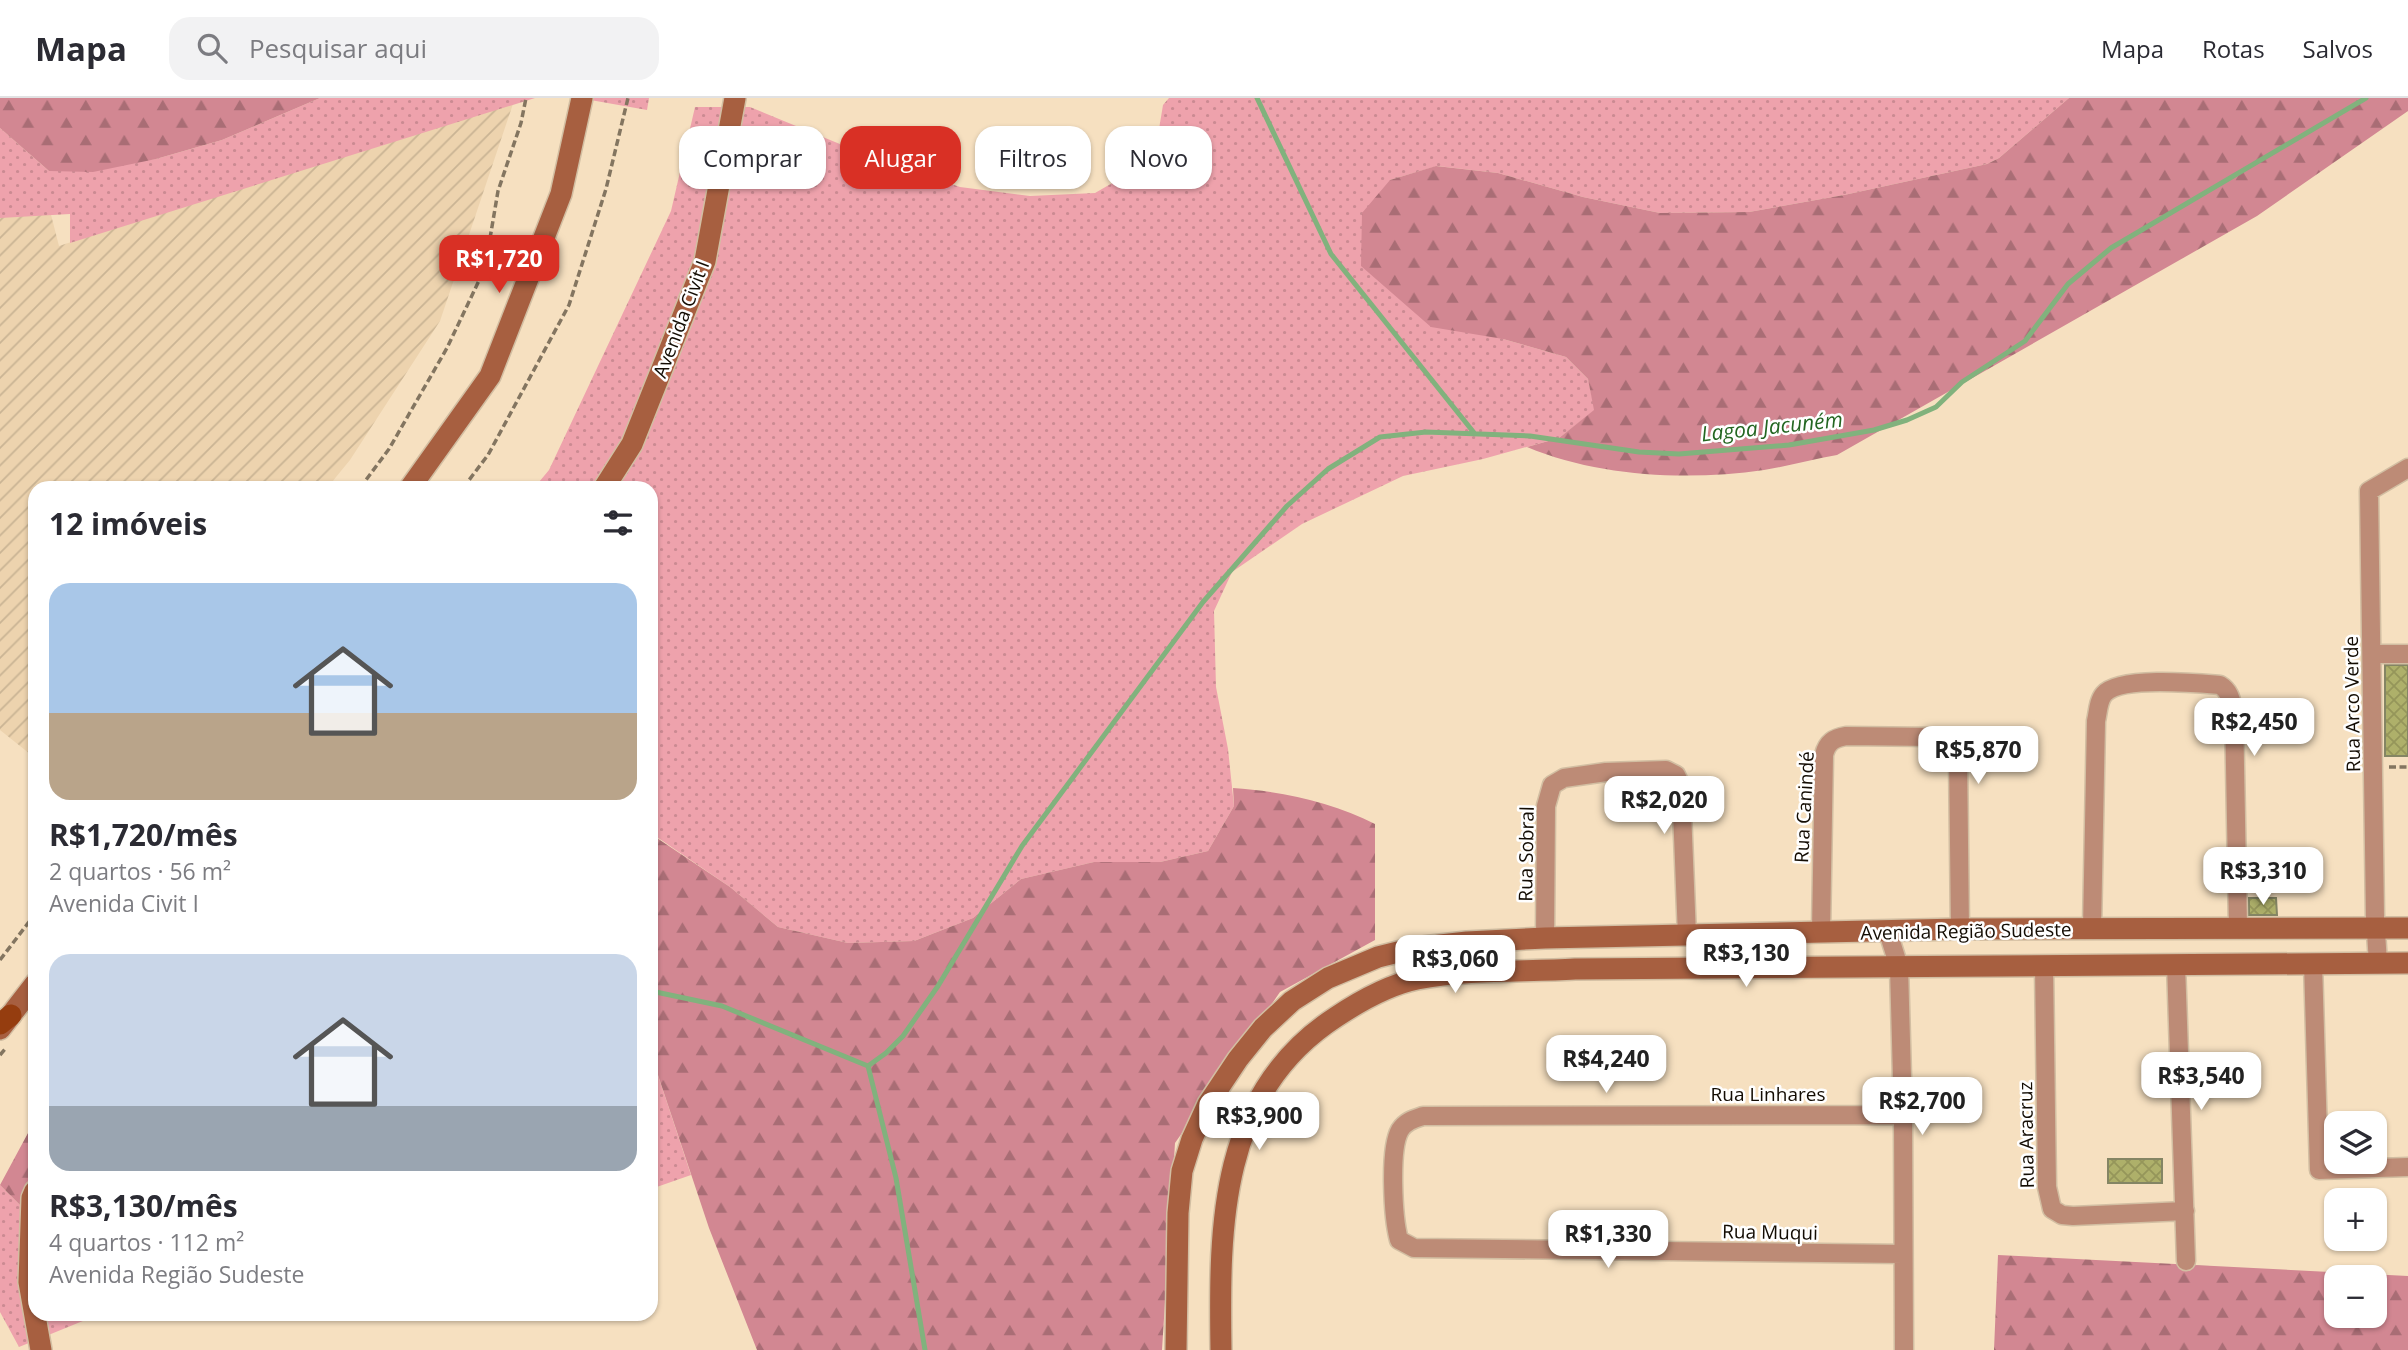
<!DOCTYPE html>
<html lang="pt">
<meta charset="utf-8">
<style>
:root{--surface:#fff;--page:#f2f2f3;--text:#2b2b33;--muted:#7c7c81;--line:#e1e1e2;--accent:#d93025}
body{margin:0;font-family:"Open Sans",sans-serif;background:var(--page);color:var(--text);height:100vh;display:flex;flex-direction:column;font-size:26px;white-space:nowrap}
*{box-sizing:border-box;margin:0}
p{font-size:23px;color:var(--muted)}
.icon{flex:none;width:38px;height:38px;fill:none;stroke:currentColor;stroke-width:2;stroke-linecap:round;stroke-linejoin:round}
.map{position:relative;flex:1;overflow:hidden}
.side{position:absolute;left:28px;top:383px;width:630px;height:840px;display:flex;flex-direction:column;background:var(--surface);border-radius:21px;box-shadow:0 2px 5px #0004}
.side>*{flex:none}
.top-card{position:absolute;left:679px;top:28px;width:665px;height:63px;display:flex;gap:14px}
.fabs{position:absolute;left:2324px;top:1013px;display:grid;gap:14px}
.fabs a{display:grid;place-items:center;width:63px;height:63px;border-radius:14px;background:var(--surface);box-shadow:0 2px 5px #0004;font-size:35px}
.price{position:absolute;translate:-50% -60px;padding:0 16px;border-radius:14px;background:#fff;color:#222;font-size:23px;line-height:46px;filter:drop-shadow(0 2px 4px #0008)}
.price::after{content:'';position:absolute;left:50%;top:42px;width:21px;height:16px;margin-left:-10px;background:inherit;clip-path:polygon(0 0,100% 0,50% 100%)}
.price.active{background:var(--accent);color:#fff}
ul{padding:0;list-style:none}
li{display:grid;align-content:center;gap:14px;height:371px;padding:0 21px}
li span{display:grid;place-items:center;height:217px;border-radius:21px;color:#555}
li>.icon{margin-inline-start:auto}
span .icon{width:126px;height:126px;fill:#fffc;stroke-width:1}
li b{font-size:30px}
h2{display:flex;justify-content:space-between;align-items:center;height:84px;padding:0 21px;font-size:30px}
.chip{padding:0 24px;border-radius:21px;background:var(--surface);box-shadow:0 2px 5px #0004;font-size:24px;line-height:63px}
.chip.active{background:var(--accent);color:#fff}
header{display:flex;align-items:center;gap:42px;box-sizing:border-box;height:98px;padding:0 35px;background:var(--surface);border-bottom:2px solid var(--line)}
header strong{font-size:33px}
nav{display:flex;gap:38px;margin-inline-start:auto;font-size:24px}
.search{width:490px;height:63px;background:var(--page);display:flex;align-items:center;gap:18px;box-sizing:border-box;padding:0 24px;border-radius:21px;color:var(--muted);font-size:26px}
.map>svg:first-child{display:block}
.industrial{fill:url(#industrial-furrows)}
.grass{fill:url(#grass-dots)}
.forest{fill:url(#forest-firs);fill-rule:evenodd}
.lines{fill:none;stroke-linecap:round;stroke-linejoin:round}
.stream{stroke:#81b27d;stroke-width:5}
.building{fill:url(#building-cross-hatch);stroke:#848564;stroke-width:2}
.street-casing{stroke:#d2bea2;stroke-width:21}
.secondary-casing{stroke:#d2bea2;stroke-width:24}
.primary-casing{stroke:#d2bea2;stroke-width:24}
.path{stroke:#837560;stroke-width:3.5;stroke-dasharray:7 3.5;stroke-linecap:butt}
.street{stroke:#bd8b76;stroke-width:18}
.secondary{stroke:#a75f40;stroke-width:21}
.primary{stroke:#953d0f;stroke-width:21}
.labels{text-anchor:middle;stroke-width:5;stroke-linejoin:round;paint-order:stroke}
.street-label{font-size:19px;fill:#130c03;stroke:#fff}
.water-label{font-size:21px;font-style:italic;fill:#236621;stroke:#fff}
</style>
<header>
<strong>Mapa</strong>
<div class="search"><svg class="icon" aria-label="search" viewBox="0 0 24 24"><circle cx="10" cy="10" r="6"/><path d="M15 15l6 6"/></svg>Pesquisar aqui</div>
<nav><a>Mapa</a><a>Rotas</a><a>Salvos</a></nav>
</header>
<div class="map">
<svg width="2408" height="1252" viewBox="0 0 2408 1252">
<defs>
<pattern id="industrial-furrows" width="10" height="10" patternUnits="userSpaceOnUse" patternTransform="scale(1.75)"><rect width="10" height="10" fill="#edd3ae"/><path d="M-1 1l2-2M0 10L10 0M9 11l2-2" fill="none" stroke="#cab494"/></pattern>
<pattern id="grass-dots" width="8" height="8" patternUnits="userSpaceOnUse" patternTransform="scale(1.75)"><rect width="8" height="8" fill="#eea2ac"/><path d="M2 2h.1M6 6h.1" fill="none" stroke="#cb8a92" stroke-width="1.8" stroke-linecap="round"/></pattern>
<pattern id="forest-firs" width="22" height="20" patternUnits="userSpaceOnUse" patternTransform="scale(1.75)"><rect width="22" height="20" fill="#d28792"/><path d="M5 1l3.5 6h-7zM16 11l3.5 6h-7z" fill="#a96d75"/></pattern>
<pattern id="building-cross-hatch" width="8" height="8" patternUnits="userSpaceOnUse" patternTransform="scale(1.75)"><rect width="8" height="8" fill="#aeb06a"/><path d="M0 0l8 8M0 8l8-8" fill="none" stroke="#95965a"/></pattern>
</defs>
<rect width="100%" height="100%" fill="#f6e0c0"/>
<!-- industrial -->
<path class="industrial" d="M 509,0 L 515,0 L 440,223 L 350,362 L 327,390 L 35,390 L 35,660 L 0,632 L 0,109 L 47,101 L 59,148 Z"/>
<!-- grass -->
<path class="grass" d="M 320,0 L 535,0 L 70,145 L 70,116 L 0,120 L 0,30 L 49,73 L 156,61 L 222,42 Z
M 579,0 L 649,0 L 647,12 Z
M 1169,0 L 2069,0 L 1999,60 L 1987,66 L 1844,97 L 1749,114 L 1660,115 L 1583,99 L 1498,75 L 1437,68 L 1390,82 L 1503,241 L 1566,259 L 1588,281 L 1595,312 L 1559,340 L 1483,361 L 1403,378 L 1302,426 L 1232,474 L 1214,513 L 1216,589 L 1228,651 L 1234,708 L 1208,753 L 1160,764 L 1094,764 L 1021,781 L 973,820 L 914,843 L 848,845 L 778,829 L 730,789 L 651,735 L 651,390 L 534,390 L 549,372 L 671,113 L 695,9 L 750,9 L 869,58 L 960,89 L 1030,98 L 1095,95 L 1154,61 L 1163,7 Z
M 651,956 L 691,1077 L 651,1091 Z
M 0,1087 L 35,1122 L 35,1216 L 100,1216 L 19,1249 L 0,1214 Z"/>
<!-- forest -->
<path class="forest" d="M 0,0 L 320,0 L 222,42 L 156,61 L 93,74 L 49,73 L 0,30 Z
M 2069,0 L 2408,0 L 2408,13 L 2257,118 L 1837,357 C 1813,361 1789,368 1764,372 C 1687,383 1599,379 1527,349 L 1559,340 L 1594,312 L 1588,281 L 1566,259 L 1503,241 L 1431,229 L 1361,168 L 1362,115 L 1390,82 L 1436,68 L 1498,75 L 1583,99 L 1660,115 L 1749,114 L 1844,97 L 1987,66 L 1999,60 Z
M 1233,690 C 1280,693 1333,704 1375,726 L 1375,842 L 1280,894 L 1175,1045 L 1162,1252 L 757,1252 L 709,1130 L 651,956 L 651,736 L 730,789 L 778,829 L 848,845 L 914,843 L 973,820 L 1021,781 L 1094,764 L 1160,764 L 1208,753 L 1234,708 Z
M 35,1022 L 35,1122 L 0,1087 Z
M 1998,1157 L 2408,1178 L 2408,1252 L 1994,1252 ZM 2336,1180 L 2375,1180 L 2375,1218 L 2336,1218 Z"/>
<g class="lines">
<!-- stream -->
<path class="stream" d="M 1257,0 L 1331,156 L 1475,336
M 651,893 L 722,908 L 868,968
M 868,968 L 886,955 L 903,938 L 938,888 L 1022,748 L 1203,504 L 1287,408 L 1328,371 L 1380,339 L 1426,334 L 1530,338 L 1639,354 L 1679,356 L 1789,347 L 1874,332 L 1907,322 L 1936,309 L 1962,284 L 2025,243 L 2068,186 L 2111,150 L 2366,0
M 868,968 L 896,1080 L 925,1252"/>
</g>
<!-- building -->
<path class="building" d="M 2385,567 L 2408,567 L 2408,658 L 2385,658 Z
M 2249,800 L 2276,800 L 2277,817 L 2249,817 Z
M 2108,1061 L 2162,1061 L 2162,1085 L 2108,1085 Z"/>
<g class="lines">
<!-- street casing -->
<g class="street-casing">
<path id="street" d="M 2372,556 L 2408,556
M 2092,831 L 2096,623 C 2098,615 2098,603 2104,596 C 2120,578 2196,585 2220,587 C 2230,593 2231,602 2234,614 L 2238,829
M 1821,834 L 1824,657 C 1827,644 1834,640 1846,638 L 1935,639 L 1954,647 L 1958,657 L 1960,831
M 1888,834 L 1899,869 L 1903,1017 L 1904,1252
M 1545,840 L 1546,708 L 1552,687 L 1564,680 L 1606,674 L 1666,672 L 1676,677 L 1681,688 L 1687,838
M 2313,865 L 2319,1072 L 2408,1069
M 2378,865 L 2375,819 L 2369,393 L 2408,370
M 2176,866 L 2186,1163
M 2044,868 L 2047,1089 L 2052,1111 L 2062,1117 L 2073,1118 L 2185,1113
M 1903,1017 L 1423,1018 C 1414,1021 1406,1023 1400,1032 C 1389,1051 1393,1120 1399,1142 L 1414,1150 L 1903,1156"/>
</g>
<!-- secondary casing -->
<g class="secondary-casing">
<path id="secondary" d="M 410,390 L 490,278 L 561,96 L 582,0
M 604,390 L 632,346 L 705,163 L 735,0
M 0,931 L 35,886
M 35,1093 L 32,1100 L 29,1184 L 41,1252
M 1176,1252 L 1178,1115 L 1182,1073 L 1192,1041 L 1208,1006 L 1238,961 L 1263,930 L 1292,903 L 1328,880 L 1378,859 L 1414,850 L 1467,844 L 1545,840 L 1960,831 L 2408,830
M 1221,1252 C 1219,1127 1219,995 1336,919 C 1360,903 1388,887 1417,881 C 1469,871 1523,874 1575,871 L 2408,865"/>
</g>
<!-- primary casing -->
<g class="primary-casing">
<path id="primary" d="M 0,926 L 11,917"/>
</g>
<!-- path -->
<path class="path" d="M 360,390 L 389,351 L 447,250 L 485,170 L 498,93 L 521,25 L 526,0
M 463,390 L 488,357 L 569,207 L 606,91 L 628,0
M 2389,669 L 2408,669
M 0,862 L 35,816
M 0,957 L 6,950"/>
<!-- street -->
<use href="#street" class="street"/>
<!-- secondary -->
<use href="#secondary" class="secondary"/>
<!-- primary -->
<use href="#primary" class="primary"/>
</g>
<g class="labels">
<!-- street labels -->
<g class="street-label">
<text transform="translate(681 221) rotate(-69)" y="7">Avenida Civit I</text>
<text transform="translate(2352 606) rotate(-91)" y="7">Rua Arco Verde</text>
<text transform="translate(1804 709) rotate(-87)" y="7">Rua Canindé</text>
<text transform="translate(1526 756) rotate(-89)" y="7">Rua Sobral</text>
<text transform="translate(1966 833) rotate(-1)" y="7">Avenida Região Sudeste</text>
<text x="1768" y="1003">Rua Linhares</text>
<text transform="translate(2026 1037) rotate(-91)" y="7">Rua Aracruz</text>
<text transform="translate(1770 1134) rotate(1)" y="7">Rua Muqui</text>
</g>
<!-- water labels -->
<g class="water-label">
<text transform="translate(1772 329) rotate(-6)" y="7">Lagoa Jacuném</text>
</g>
</g>
</svg>
<div class="fabs">
<a><svg class="icon" aria-label="layers" viewBox="0 0 24 24"><path d="M12 4l9 5-9 5-9-5zM3 14l9 5 9-5"/></svg></a>
<a>+</a>
<a>−</a>
</div>
<b class="price active" style="left:499px;top:197px">R$1,720</b>
<b class="price" style="left:2254px;top:660px">R$2,450</b>
<b class="price" style="left:1978px;top:688px">R$5,870</b>
<b class="price" style="left:1664px;top:738px">R$2,020</b>
<b class="price" style="left:2263px;top:809px">R$3,310</b>
<b class="price" style="left:1746px;top:891px">R$3,130</b>
<b class="price" style="left:1455px;top:897px">R$3,060</b>
<b class="price" style="left:1606px;top:997px">R$4,240</b>
<b class="price" style="left:2201px;top:1014px">R$3,540</b>
<b class="price" style="left:1922px;top:1039px">R$2,700</b>
<b class="price" style="left:1259px;top:1054px">R$3,900</b>
<b class="price" style="left:1608px;top:1172px">R$1,330</b>
<div class="top-card">
<a class="chip">Comprar</a>
<a class="chip active">Alugar</a>
<a class="chip">Filtros</a>
<a class="chip">Novo</a>
</div>
<section class="side">
<h2>12 imóveis<svg class="icon" aria-label="filters" viewBox="0 0 24 24"><path d="M4 7h16M4 17h16"/><circle cx="9" cy="7" r="2"/><circle cx="15" cy="17" r="2"/></svg></h2>
<ul>
<li><span style="background:linear-gradient(#a9c7e8 60%,#b9a48a 0)"><svg class="icon" aria-label="home" viewBox="0 0 24 24"><path d="M3 11l9-7 9 7M6 9v11h12V9"/></svg></span><div><b>R$1,720/mês</b><p>2 quartos · 56 m²</p><p>Avenida Civit I</p></div></li>
<li><span style="background:linear-gradient(#c9d6e8 70%,#9aa5b1 0)"><svg class="icon" aria-label="home" viewBox="0 0 24 24"><path d="M3 11l9-7 9 7M6 9v11h12V9"/></svg></span><div><b>R$3,130/mês</b><p>4 quartos · 112 m²</p><p>Avenida Região Sudeste</p></div></li>
</ul>
</section>
</div>
